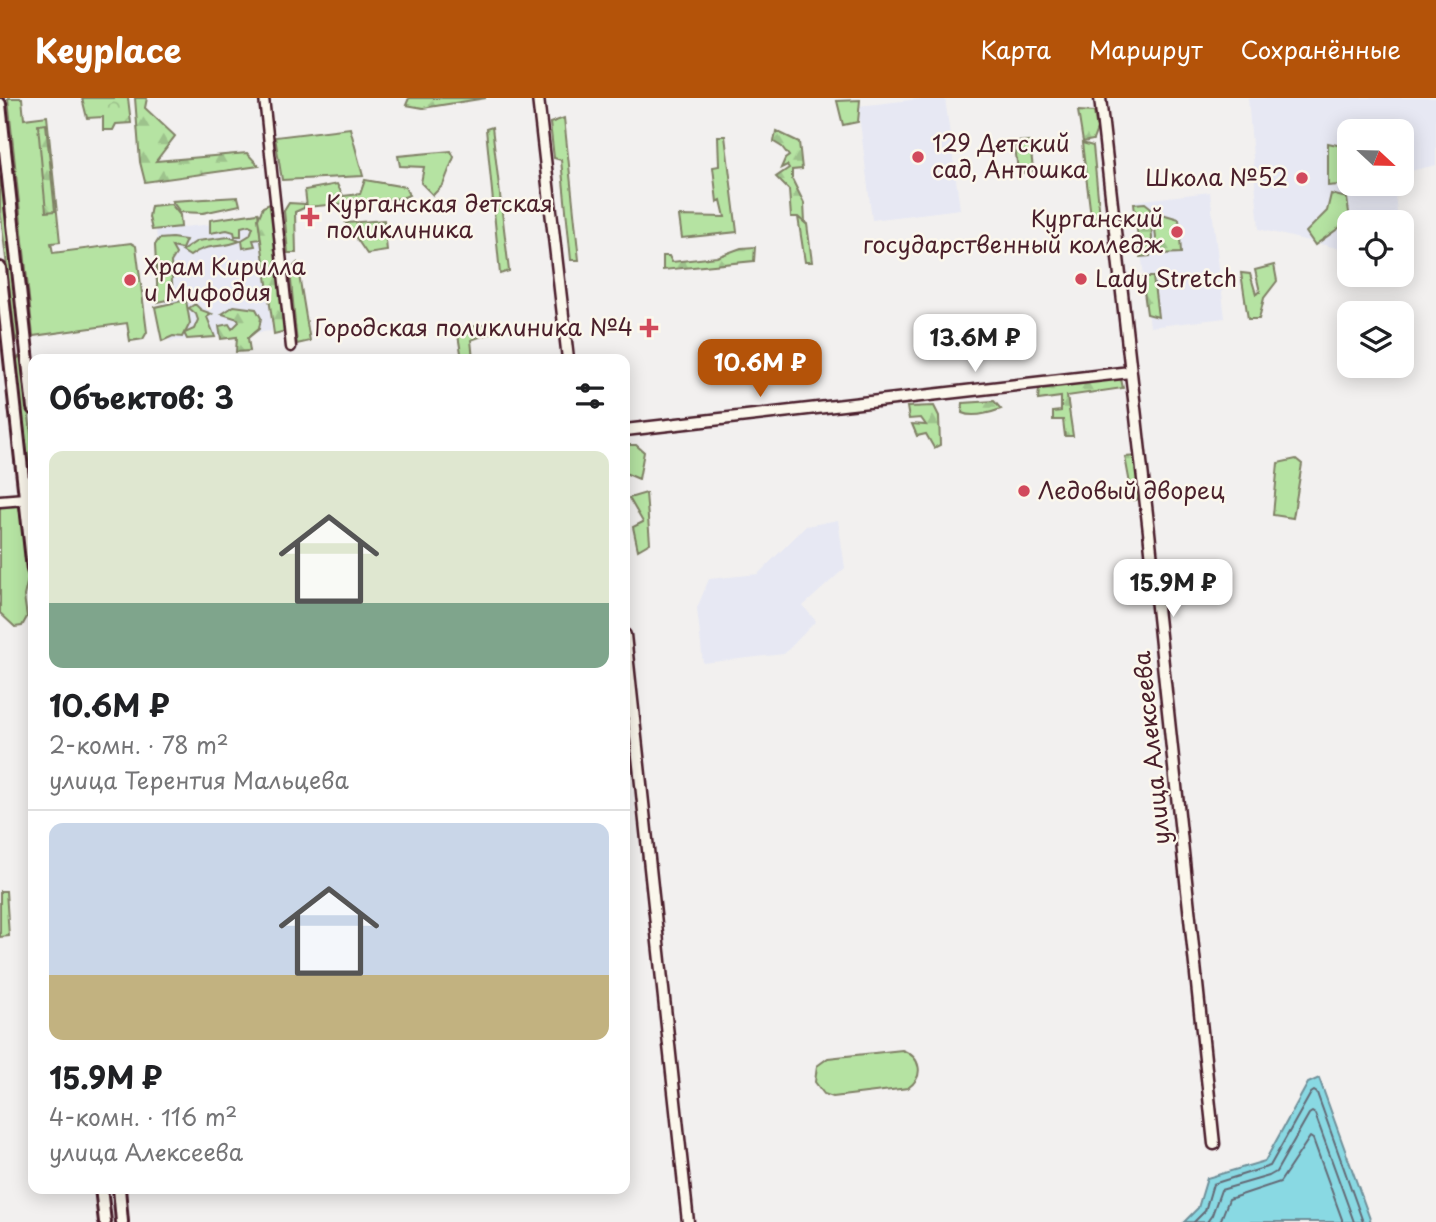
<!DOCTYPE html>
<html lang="ru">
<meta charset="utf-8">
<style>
:root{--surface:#fff;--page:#f6f6f6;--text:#202124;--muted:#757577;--line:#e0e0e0;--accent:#b45309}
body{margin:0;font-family:"Playpen Sans",sans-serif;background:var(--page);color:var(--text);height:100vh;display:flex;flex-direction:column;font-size:26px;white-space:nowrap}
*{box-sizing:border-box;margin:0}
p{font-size:23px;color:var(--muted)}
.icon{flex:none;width:38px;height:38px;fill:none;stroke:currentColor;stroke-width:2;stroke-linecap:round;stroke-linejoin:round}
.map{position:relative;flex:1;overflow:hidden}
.panel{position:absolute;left:28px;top:256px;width:602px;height:840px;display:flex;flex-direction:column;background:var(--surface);border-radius:14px;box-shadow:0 4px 18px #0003}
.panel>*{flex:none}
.needle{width:46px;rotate:112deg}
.fabs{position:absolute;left:1337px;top:21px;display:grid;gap:14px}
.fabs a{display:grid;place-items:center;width:77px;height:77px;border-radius:14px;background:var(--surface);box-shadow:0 4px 18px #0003;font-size:35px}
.price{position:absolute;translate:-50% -60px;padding:0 16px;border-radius:14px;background:#fff;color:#222;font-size:23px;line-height:46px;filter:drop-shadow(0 2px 4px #0008)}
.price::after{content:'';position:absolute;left:50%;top:42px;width:21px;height:16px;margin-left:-10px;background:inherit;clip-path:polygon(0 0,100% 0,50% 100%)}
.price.selected{background:var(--accent);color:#fff}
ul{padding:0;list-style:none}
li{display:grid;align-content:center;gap:14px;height:371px;padding:0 21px}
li+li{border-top:2px solid var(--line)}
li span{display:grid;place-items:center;height:217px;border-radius:14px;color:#555}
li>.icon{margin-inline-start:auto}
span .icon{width:126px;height:126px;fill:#fffc;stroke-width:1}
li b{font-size:30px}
h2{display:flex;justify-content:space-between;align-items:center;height:84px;padding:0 21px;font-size:30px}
header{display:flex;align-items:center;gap:42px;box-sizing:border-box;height:98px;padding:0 35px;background:var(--accent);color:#fff}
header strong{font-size:33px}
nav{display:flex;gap:38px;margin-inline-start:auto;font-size:24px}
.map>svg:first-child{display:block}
.built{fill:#e7e8f3}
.grass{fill:#b5e3a2;stroke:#808166;stroke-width:2}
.forest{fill:url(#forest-firs);stroke:#808166;stroke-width:2}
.park{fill:url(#park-crowns);stroke:#808166;stroke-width:2}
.water{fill:#89d9e3;stroke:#708f99;stroke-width:2}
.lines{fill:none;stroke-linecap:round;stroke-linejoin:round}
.shore{stroke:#636975;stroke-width:2}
.minor-casing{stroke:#4a1f2b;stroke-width:13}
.tertiary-casing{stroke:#4a1f2b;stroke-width:15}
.secondary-casing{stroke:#4a1f2b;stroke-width:16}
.minor{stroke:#fbf7ec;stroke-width:8}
.tertiary{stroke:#fbf7ec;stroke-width:10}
.secondary{stroke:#fbf7ec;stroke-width:10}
.poi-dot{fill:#d1495b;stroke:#fbf7ec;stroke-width:2.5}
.labels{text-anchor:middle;stroke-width:5;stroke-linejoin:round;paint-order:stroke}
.poi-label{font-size:23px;fill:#4a1f2b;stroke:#fbf7ec;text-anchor:start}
.street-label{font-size:23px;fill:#4a1f2b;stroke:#fbf7ec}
</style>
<header>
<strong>Keyplace</strong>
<nav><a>Карта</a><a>Маршрут</a><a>Сохранённые</a></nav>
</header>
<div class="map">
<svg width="1436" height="1124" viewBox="0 0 1436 1124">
<defs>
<pattern id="forest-firs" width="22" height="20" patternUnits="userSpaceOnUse" patternTransform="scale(1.75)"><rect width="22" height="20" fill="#b5e3a2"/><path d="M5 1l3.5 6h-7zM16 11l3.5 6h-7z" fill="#9dc28c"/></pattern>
<pattern id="park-crowns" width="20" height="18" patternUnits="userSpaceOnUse" patternTransform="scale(1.75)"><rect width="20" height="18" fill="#b5e3a2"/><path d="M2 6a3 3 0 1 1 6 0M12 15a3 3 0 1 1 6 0" fill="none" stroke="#9dc28c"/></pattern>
</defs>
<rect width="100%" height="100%" fill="#f2f0ef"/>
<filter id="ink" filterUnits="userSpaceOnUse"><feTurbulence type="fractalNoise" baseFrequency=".0143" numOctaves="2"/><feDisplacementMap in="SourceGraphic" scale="14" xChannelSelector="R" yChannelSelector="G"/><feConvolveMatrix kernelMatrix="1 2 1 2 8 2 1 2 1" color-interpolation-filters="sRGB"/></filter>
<g filter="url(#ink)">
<!-- built -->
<path class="built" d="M 929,0 L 945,0 L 960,111 L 872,122 L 858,8 Z
M 1248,0 L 1436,0 L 1436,67 L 1402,75 L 1402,33 L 1349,33 L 1349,86 L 1394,86 L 1398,124 L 1349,124 L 1349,153 L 1259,131 Z
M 1210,94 L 1225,220 L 1150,229 L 1135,103 Z
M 259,121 L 272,233 L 169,243 L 156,132 Z
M 838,422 L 845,470 L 803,508 L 816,523 L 784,556 L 703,565 L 697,510 L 709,481 L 758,476 L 806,428 Z"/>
<!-- grass -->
<path class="grass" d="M 8,0 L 22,0 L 24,21 L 47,18 L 60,144 L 51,145 L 53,155 L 131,145 L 136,148 L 147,234 L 143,241 L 130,243 L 127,225 L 33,238 Z
M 860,2 L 858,24 L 843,27 L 837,3 Z
M 564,20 L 579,162 L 571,162 L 561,62 L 554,60 L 550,25 Z
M 492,29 L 509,173 L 500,176 L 486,31 Z
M 350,30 L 363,78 L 282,82 L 275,39 Z
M 718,38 L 725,38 L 737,134 L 682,140 L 679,118 L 725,119 L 721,102 L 717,104 L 713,69 L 719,68 Z
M 1027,43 L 1030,45 L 1033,71 L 1031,74 L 1020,75 L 1018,73 L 1015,48 L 1017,44 Z
M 1082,45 L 1093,48 L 1100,119 L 1091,118 Z
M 1328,45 L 1342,48 L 1349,46 L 1350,86 L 1328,88 Z
M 451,53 L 454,59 L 443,87 L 433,97 L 421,85 L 424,69 L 400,68 L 398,58 Z
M 0,80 L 2,82 L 21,240 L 17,242 L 15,237 L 0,110 Z
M 365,82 L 405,89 L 409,97 L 402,100 L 307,109 L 305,92 L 337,86 L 343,98 L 360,96 Z
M 1331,96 L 1347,100 L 1350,122 L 1315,147 L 1306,134 L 1327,113 Z
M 238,99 L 240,107 L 203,115 L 180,114 L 172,103 Z
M 289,105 L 305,106 L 304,110 L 295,114 L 296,155 L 288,155 L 284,113 Z
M 171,106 L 180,117 L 181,129 L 152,132 L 149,119 L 151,108 Z
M 258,115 L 261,141 L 253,142 L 255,148 L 243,150 L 242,142 L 250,137 L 253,129 L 249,127 L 241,129 L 241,138 L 235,138 L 234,134 L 227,132 L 210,135 L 210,122 Z
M 798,119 L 807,126 L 812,164 L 805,164 Z
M 384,122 L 387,153 L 367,156 L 346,125 Z
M 229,139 L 240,143 C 221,151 206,145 190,158 L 182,153 L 197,143 Z
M 172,140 L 186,142 L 182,151 L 172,149 L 176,156 L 171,164 L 173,201 L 158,204 L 155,147 L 159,141 Z
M 297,165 L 310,243 L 297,246 L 290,172 Z
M 1274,167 L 1277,183 L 1264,200 L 1259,221 L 1248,221 L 1241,175 L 1250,176 L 1256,196 L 1260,194 L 1255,172 Z
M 186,202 L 190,225 L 185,235 L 194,231 L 198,222 L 196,216 L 189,210 L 195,206 L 201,212 L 212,216 L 207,219 L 215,239 L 187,241 L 184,235 L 182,239 L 173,238 L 162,243 L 155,209 Z
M 489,226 L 494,234 L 471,242 L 473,261 L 462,261 L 457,231 Z
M 20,258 L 23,261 L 33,355 L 31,370 L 28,367 L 16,262 Z
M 625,347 L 636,347 L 644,354 L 639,381 L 625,375 Z
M 1296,361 L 1302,366 L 1293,420 L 1273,417 L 1278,365 Z
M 646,395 L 650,445 L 638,452 L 633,429 L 643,424 L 629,400 Z
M 14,407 L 19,409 L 20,413 L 28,481 L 24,498 L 27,519 L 22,528 L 15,529 L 0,515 L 0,408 Z
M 0,793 L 6,793 L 9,838 L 0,839 Z
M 902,952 C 921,959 925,978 908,990 L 833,999 L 824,996 L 815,984 L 817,968 L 828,960 Z"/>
<!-- forest -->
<path class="forest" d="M 135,0 L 147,0 L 145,10 L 175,38 L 156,63 L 247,55 L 259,68 L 145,84 L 140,64 Z
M 409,0 L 486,0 L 423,10 L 406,7 Z
M 1078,13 L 1094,14 L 1097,31 L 1093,42 L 1083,44 Z
M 46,26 L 55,113 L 46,114 L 38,27 Z
M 776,33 L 799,44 L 802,71 L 792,72 L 792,81 L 804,105 L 805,125 L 798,119 L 791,119 L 789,92 L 776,79 L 789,70 L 787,67 L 781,70 L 785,61 L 789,58 L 782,49 L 774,44 Z
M 274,104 L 290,232 L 274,236 L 258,121 L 263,109 Z
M 1145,105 L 1150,109 L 1152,140 L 1150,158 L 1140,159 L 1134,106 Z
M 1162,116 L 1179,121 L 1181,155 L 1160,156 L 1157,153 L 1154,118 Z
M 755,149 L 754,163 L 663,172 L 663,158 L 669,158 L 672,164 L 717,159 L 741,150 Z
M 1142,179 L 1153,179 L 1158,219 L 1147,216 Z
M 234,208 L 256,211 L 261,220 L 259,231 L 248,240 L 250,253 L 236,254 L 237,239 L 221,241 L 219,228 L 229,226 L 232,231 L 239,224 L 238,221 L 222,216 Z
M 1121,281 L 1123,290 L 1067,298 L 1073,338 L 1065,338 L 1063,322 L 1053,322 L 1053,314 L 1061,313 L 1061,299 L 1038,302 L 1039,290 Z
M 994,303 L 1001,311 C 990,315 973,320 962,315 L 963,305 Z
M 934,308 L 939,318 L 940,347 L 934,350 L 926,336 L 917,338 L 912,326 L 926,327 L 921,320 L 909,321 L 907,309 Z
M 1137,358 L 1140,401 L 1133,402 L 1125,359 Z"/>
<!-- park -->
<path class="park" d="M 82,0 L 128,0 L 131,25 L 116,26 L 113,32 L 103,32 L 103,19 L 87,20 Z"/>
<!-- water -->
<path class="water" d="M 1319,980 L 1371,1124 L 1184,1124 L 1198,1110 L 1207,1080 L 1265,1063 L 1308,985 Z"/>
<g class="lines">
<!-- shore -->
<path class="shore" d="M 1194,1124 L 1205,1113 L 1213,1086 L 1270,1068 L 1311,995 L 1314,993 L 1317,995 L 1363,1124
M 1207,1124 L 1212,1117 L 1221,1092 L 1269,1078 L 1276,1074 L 1309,1016 L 1312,1014 L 1315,1016 L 1354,1124
M 1220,1124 L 1229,1101 L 1280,1084 L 1310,1039 L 1313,1041 L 1343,1124"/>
<!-- minor casing -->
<g class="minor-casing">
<path id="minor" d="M 264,0 L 291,249"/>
</g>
<!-- tertiary casing -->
<g class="tertiary-casing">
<path id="tertiary" d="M 538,0 L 568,261
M 1100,0 L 1149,434 L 1214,1046
M 625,332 L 1130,274
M 0,403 L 25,401
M 625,537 L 688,1124"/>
</g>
<!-- secondary casing -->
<g class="secondary-casing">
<path id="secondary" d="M 0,6 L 33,310
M 0,170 L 33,472
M 101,1090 L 105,1124
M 119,1090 L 122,1124"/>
</g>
<!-- minor -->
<use href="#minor" class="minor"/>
<!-- tertiary -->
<use href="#tertiary" class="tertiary"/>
<!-- secondary -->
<use href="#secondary" class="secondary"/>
</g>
</g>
<!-- markers -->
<g class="poi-dot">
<circle cx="918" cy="59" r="7"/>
<circle cx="1302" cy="80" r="7"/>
<path d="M306.5 108.5h7v7h7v7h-7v7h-7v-7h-7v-7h7z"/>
<circle cx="1177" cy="134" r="7"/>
<circle cx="1081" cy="181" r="7"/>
<circle cx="130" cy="182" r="7"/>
<path d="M645.5 219.5h7v7h7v7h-7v7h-7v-7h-7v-7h7z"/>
<circle cx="1024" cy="393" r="7"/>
</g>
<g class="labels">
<!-- poi labels -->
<g class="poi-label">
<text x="932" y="54">129 Детский<tspan x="932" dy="26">сад, Антошка</tspan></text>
<text x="1288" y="88" text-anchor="end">Школа №52</text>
<text x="326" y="114">Курганская детская<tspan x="326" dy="26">поликлиника</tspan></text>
<text x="1163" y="129" text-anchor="end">Курганский<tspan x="1163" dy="26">государственный колледж</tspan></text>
<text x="144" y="177">Храм Кирилла<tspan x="144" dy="26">и Мифодия</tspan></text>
<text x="1095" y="189">Lady Stretch</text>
<text x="633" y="238" text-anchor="end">Городская поликлиника №4</text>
<text x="1038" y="401">Ледовый дворец</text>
</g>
<!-- street labels -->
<g class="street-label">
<text transform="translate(1152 650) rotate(-96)" y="8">улица Алексеева</text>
</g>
</g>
</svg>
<div class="fabs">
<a><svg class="needle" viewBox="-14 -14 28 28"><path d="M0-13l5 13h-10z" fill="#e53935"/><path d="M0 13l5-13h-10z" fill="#757577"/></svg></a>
<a><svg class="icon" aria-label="locate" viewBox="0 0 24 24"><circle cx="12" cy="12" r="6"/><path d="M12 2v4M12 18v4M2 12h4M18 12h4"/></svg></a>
<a><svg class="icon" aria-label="layers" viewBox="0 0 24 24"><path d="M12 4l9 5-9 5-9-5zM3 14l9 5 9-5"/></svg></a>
</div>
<b class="price" style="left:975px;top:276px">13.6M ₽</b>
<b class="price selected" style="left:760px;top:301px">10.6M ₽</b>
<b class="price" style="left:1173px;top:521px">15.9M ₽</b>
<section class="panel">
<h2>Объектов: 3<svg class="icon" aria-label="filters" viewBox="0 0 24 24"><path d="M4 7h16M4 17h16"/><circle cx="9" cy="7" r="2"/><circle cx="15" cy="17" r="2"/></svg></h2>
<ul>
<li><span style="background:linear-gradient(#dfe7d0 70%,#7fa58c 0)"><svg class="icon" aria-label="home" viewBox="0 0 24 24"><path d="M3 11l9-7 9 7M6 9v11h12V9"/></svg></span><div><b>10.6M ₽</b><p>2-комн. · 78 m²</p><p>улица Терентия Мальцева</p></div></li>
<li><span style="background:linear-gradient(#c9d6e8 70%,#c2b280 0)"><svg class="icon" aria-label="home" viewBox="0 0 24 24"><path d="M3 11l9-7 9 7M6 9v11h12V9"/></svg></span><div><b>15.9M ₽</b><p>4-комн. · 116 m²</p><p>улица Алексеева</p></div></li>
</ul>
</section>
</div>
